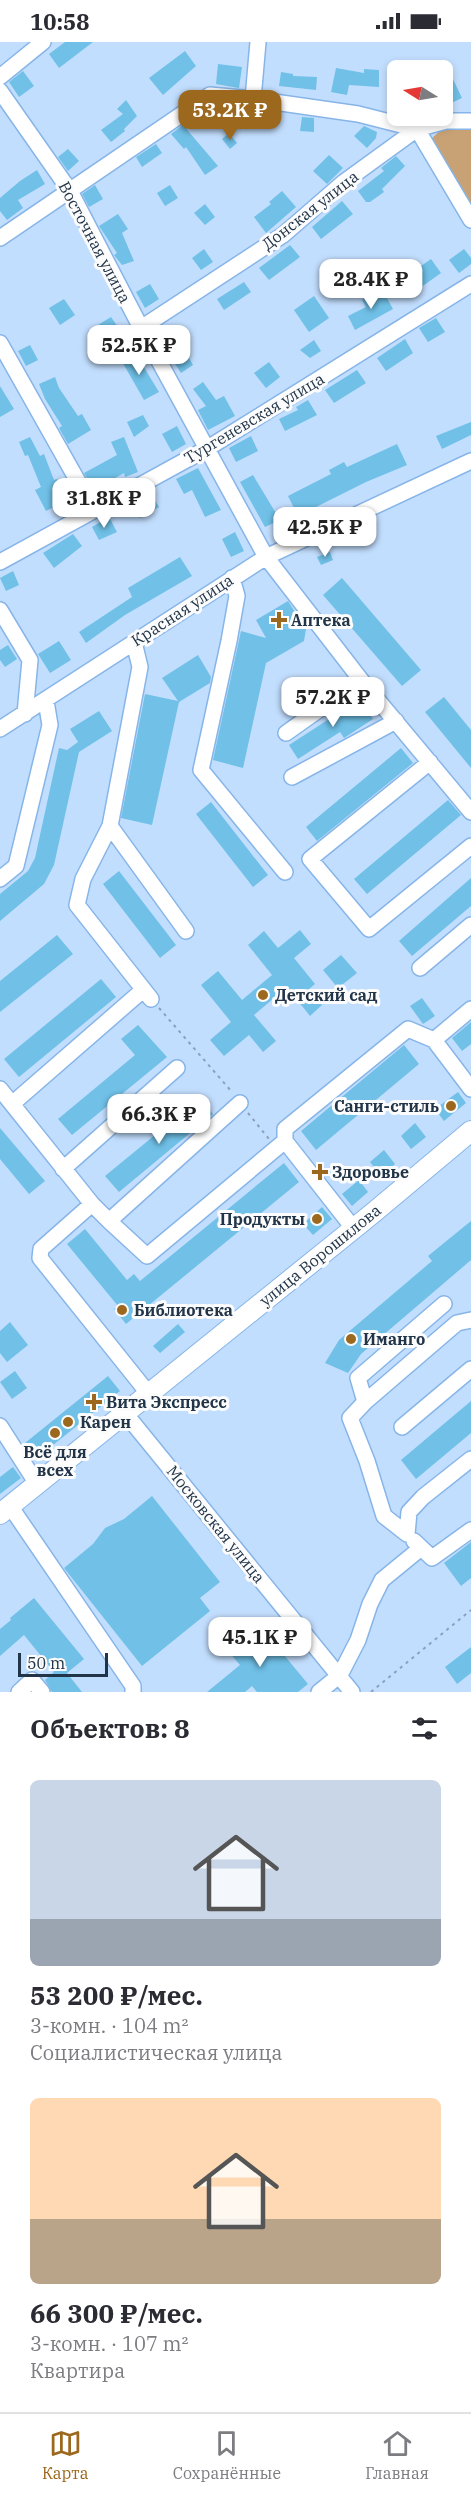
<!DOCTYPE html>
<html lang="ru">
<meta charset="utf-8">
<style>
:root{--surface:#fff;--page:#f7f7f7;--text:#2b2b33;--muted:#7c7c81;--line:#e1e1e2;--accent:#9b681d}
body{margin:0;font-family:"IBM Plex Serif",serif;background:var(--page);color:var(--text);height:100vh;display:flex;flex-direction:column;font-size:22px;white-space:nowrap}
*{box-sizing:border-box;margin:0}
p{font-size:20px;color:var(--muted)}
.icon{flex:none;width:33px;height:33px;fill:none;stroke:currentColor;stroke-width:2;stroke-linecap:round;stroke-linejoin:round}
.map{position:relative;height:1650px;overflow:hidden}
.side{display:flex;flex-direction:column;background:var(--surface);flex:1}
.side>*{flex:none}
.needle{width:39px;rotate:281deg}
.tools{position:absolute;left:387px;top:18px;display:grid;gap:12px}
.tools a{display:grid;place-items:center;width:66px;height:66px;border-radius:9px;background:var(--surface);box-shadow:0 3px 9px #0003;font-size:30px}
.scale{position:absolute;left:18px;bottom:15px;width:90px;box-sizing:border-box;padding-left:6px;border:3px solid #213448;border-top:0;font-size:16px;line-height:21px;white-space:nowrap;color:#213448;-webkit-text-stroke:4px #fcfcfc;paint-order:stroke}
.price{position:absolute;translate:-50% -51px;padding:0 14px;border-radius:12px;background:#fff;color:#222;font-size:20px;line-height:39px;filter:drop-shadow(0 2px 3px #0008)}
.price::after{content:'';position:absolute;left:50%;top:36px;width:18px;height:14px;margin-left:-9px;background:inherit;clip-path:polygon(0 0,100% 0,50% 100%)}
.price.selected{background:var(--accent);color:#fff}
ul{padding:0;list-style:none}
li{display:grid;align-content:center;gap:12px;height:318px;padding:0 30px}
li span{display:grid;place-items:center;height:186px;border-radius:9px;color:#555}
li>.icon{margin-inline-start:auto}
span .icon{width:108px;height:108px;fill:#fffc;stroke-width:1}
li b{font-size:26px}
h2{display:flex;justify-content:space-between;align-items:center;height:72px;padding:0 30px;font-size:26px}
.status{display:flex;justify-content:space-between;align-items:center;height:42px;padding:0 30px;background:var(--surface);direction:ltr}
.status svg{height:16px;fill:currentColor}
.dock{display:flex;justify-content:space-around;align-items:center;height:84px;border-top:2px solid var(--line);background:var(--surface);font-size:16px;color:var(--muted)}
.dock a{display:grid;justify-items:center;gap:3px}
.dock .selected{color:var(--accent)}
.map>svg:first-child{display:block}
.green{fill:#c8a275}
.building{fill:#70c0e7}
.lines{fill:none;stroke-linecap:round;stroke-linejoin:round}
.minor-casing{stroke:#87b5e8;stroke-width:18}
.major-casing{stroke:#87b5e8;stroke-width:22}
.path{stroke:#88a1bc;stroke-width:2;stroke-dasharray:3 4.5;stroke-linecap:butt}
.minor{stroke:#fff;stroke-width:15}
.major{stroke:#fff;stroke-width:20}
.poi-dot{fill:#9b681d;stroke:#fcfcfc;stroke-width:2}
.labels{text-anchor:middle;stroke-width:6;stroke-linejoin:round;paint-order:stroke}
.street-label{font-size:16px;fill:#213448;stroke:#fcfcfc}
.poi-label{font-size:16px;font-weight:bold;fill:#213448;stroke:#fcfcfc;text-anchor:start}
</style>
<div class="status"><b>10:58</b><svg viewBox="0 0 49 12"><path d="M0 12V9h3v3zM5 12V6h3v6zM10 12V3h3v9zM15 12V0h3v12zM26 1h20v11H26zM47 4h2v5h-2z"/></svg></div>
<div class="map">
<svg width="471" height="1650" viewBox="0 0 471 1650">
<rect width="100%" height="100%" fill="#c2defe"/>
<!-- green -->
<path class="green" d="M 441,88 L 471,88 L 471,166 L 432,96 Z"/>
<!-- building -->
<path class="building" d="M 65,0 L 93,0 L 59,26 L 49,12 Z
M 185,9 L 196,24 L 163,53 L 149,36 Z
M 218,22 L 242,25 L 239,46 L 216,42 Z
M 336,26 L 364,31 L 364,27 L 379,28 L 379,45 L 349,43 L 347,53 L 331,50 Z
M 23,29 L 34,44 L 19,55 L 9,40 Z
M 281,30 L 293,32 L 293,34 L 317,35 L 316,48 L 279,44 Z
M 451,33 L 462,56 L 447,63 L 442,54 L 442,37 Z
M 126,58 L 137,74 L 124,87 L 125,89 L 111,100 L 101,88 L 123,72 L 117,67 Z
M 250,67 L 268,70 L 265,86 L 247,83 Z
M 302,75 L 314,76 L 314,90 L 300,89 Z
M 183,83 L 218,124 L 205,133 L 186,105 L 184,107 L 171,92 Z
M 364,84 L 377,90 L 376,96 L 367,106 L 354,94 Z
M 229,91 L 237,101 L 230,107 L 222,97 Z
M 156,102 L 162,111 L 142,125 L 136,115 Z
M 68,107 L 79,119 L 68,129 L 58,115 Z
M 329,113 L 343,126 L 327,142 L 313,129 Z
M 396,114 L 405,124 L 382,147 L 384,150 L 370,160 L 366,160 L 358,149 L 384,129 L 381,126 Z
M 37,128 L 45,142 L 18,158 L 23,166 L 7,178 L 0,169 L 0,156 L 20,139 Z
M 95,143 L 103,157 L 89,165 L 82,152 Z
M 170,143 L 178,156 L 165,164 L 157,151 Z
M 282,149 L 296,165 L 266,191 L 254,175 L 271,162 L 269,160 Z
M 342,159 L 353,172 L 321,197 L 312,185 Z
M 205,162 L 215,175 L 205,183 L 194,171 Z
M 118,172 L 128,187 L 122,191 L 134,219 L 122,223 L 114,213 L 117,211 L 99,184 Z
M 290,203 L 300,215 L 269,238 L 259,226 Z
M 204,207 L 213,220 L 201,228 L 192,216 Z
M 464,207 L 471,216 L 471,222 L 459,231 L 449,218 Z
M 431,217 L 441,231 L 420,246 L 421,249 L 407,255 L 401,243 L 414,229 Z
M 244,240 L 251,250 L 224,268 L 217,257 Z
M 150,242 L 159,257 L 145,266 L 136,250 Z
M 382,247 L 393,267 L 355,288 L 348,274 L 366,265 L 362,258 Z
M 314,254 L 329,276 L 309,290 L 294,268 Z
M 64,257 L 75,273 L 60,283 L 49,266 Z
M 111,275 L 122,291 L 99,306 L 88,289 Z
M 436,276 L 445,290 L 428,300 L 419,286 Z
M 170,283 L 193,323 L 181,331 L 169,312 L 167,313 L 155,292 Z
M 405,297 L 413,311 L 386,329 L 377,316 Z
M 314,298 L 321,309 L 310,316 L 300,308 Z
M 30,303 L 38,318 L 26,324 L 18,309 Z
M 134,309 L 159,350 L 144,358 L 120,316 Z
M 269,320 L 280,335 L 266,346 L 254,331 Z
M 357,328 L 366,341 L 334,361 L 325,348 Z
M 55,335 L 59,346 L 78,374 L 82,372 L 91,388 L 68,402 L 59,386 L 62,384 L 45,357 L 39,342 Z
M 203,340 L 216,358 L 224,354 L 235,374 L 208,388 L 198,368 L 206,364 L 193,347 Z
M 0,344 L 14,367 L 0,375 Z
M 308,358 L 317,373 L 285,389 L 279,377 L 298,368 L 296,365 Z
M 143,373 L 149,384 L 134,395 L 127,380 Z
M 471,380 L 471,393 L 442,407 L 436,394 Z
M 177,384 L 186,402 L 172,410 L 162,392 Z
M 251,394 L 258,409 L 236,420 L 229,406 Z
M 30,395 L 40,414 L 44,412 L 54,438 L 57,437 L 68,458 L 46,469 L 35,448 L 41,445 L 28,413 L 25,414 L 19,400 Z
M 124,395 L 138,430 L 125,435 L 124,431 L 94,448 L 84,431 L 117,413 L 111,400 Z
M 397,402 L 407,423 L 366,440 L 298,474 L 288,454 L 331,432 L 329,428 L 344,420 L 347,425 Z
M 198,426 L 221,468 L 205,475 L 192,448 L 184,452 L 176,437 Z
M 253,433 L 280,478 L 265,485 L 240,440 Z
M 151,452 L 159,465 L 140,476 L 132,463 Z
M 109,475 L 117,490 L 99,498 L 92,485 Z
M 235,490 L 244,509 L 231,515 L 222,497 Z
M 73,492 L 82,504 L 54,526 L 43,511 Z
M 330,510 L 333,518 L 321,523 L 317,515 Z
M 180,515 L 192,534 L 125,573 L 86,601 L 79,590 L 132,555 L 128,546 Z
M 13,529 L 19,543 L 6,549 L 0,536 Z
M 342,536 L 421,628 L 402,644 L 323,553 Z
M 288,559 L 306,587 L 304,599 L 266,621 L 243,726 L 213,718 L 241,589 L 266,596 L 256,578 Z
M 59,599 L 71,618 L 50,631 L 38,612 Z
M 8,603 L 17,617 L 5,625 L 0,618 L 0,608 Z
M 198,613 L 211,635 L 210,641 L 179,660 L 152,783 L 121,776 L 145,652 L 178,659 L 162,636 Z
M 444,655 L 471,688 L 471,726 L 425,670 Z
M 360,657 L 373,677 L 344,696 L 340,690 L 298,717 L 289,703 Z
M 99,669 L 112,689 L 79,710 L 54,823 L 44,842 L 0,879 L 0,852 L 28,829 L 35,816 L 59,706 L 67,708 L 78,700 L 70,687 Z
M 401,706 L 413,721 L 317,799 L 306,785 Z
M 448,758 L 461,773 L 367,852 L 354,837 Z
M 211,760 L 268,833 L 253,845 L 196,772 Z
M 119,829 L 176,903 L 160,916 L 103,842 Z
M 471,836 L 471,864 L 412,914 L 399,899 Z
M 300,888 L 311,902 L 294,916 L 315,942 L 309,947 L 322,963 L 310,974 L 287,945 L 254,973 L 276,999 L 263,1010 L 249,993 L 224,1014 L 210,998 L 231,980 L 201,943 L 218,929 L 242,958 L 272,933 L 248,903 L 264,889 L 278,906 Z
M 57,893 L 73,912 L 0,970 L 0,939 Z
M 341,913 L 357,931 L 338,946 L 323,928 Z
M 101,937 L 116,955 L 19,1035 L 4,1017 Z
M 422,956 L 435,974 L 423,982 L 410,964 Z
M 471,980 L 471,1002 L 462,1009 L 452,996 Z
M 138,983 L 167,1015 L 72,1093 L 58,1077 L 135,1013 L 121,997 Z
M 404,1003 L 419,1022 L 316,1108 L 301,1089 Z
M 458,1050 L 466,1061 L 444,1079 L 435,1067 Z
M 200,1056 L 213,1072 L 119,1150 L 105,1134 Z
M 415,1081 L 426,1095 L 411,1107 L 401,1094 Z
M 0,1086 L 45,1139 L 29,1152 L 0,1117 Z
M 384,1108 L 395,1122 L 381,1134 L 370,1120 Z
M 284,1121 L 299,1140 L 126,1282 L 114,1267 L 118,1264 L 67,1202 L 85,1187 L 127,1238 L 134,1232 L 140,1239 Z
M 359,1138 L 368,1150 L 352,1164 L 342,1152 Z
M 322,1165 L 332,1177 L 313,1193 L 303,1182 Z
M 471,1179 L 471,1218 L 361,1312 L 348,1331 L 325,1321 L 339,1298 L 432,1219 L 428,1214 Z
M 10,1280 L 28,1303 L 7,1320 L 0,1311 L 0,1289 Z
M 178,1282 L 185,1290 L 160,1311 L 153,1304 Z
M 15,1329 L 27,1346 L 12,1357 L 0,1340 Z
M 108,1334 L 120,1349 L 37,1416 L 25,1401 Z
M 471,1359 L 471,1391 L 416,1437 L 401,1418 Z
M 13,1425 L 21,1436 L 0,1452 L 0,1435 Z
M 152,1454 L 220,1540 L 200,1556 L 210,1569 L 142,1624 L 64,1526 L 93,1502 L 105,1486 L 124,1477 Z
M 471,1500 L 471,1536 L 461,1544 L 444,1521 Z
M 34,1556 L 84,1617 L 67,1631 L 82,1650 L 52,1650 L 45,1638 L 54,1630 L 24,1593 L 0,1614 L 0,1587 L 11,1578 L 10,1576 Z
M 260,1584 L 308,1642 L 298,1650 L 257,1650 L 252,1644 L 245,1650 L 207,1650 L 240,1623 L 228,1609 Z
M 471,1605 L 471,1631 L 457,1642 L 445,1625 Z"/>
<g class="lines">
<!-- minor casing -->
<g class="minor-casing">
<path id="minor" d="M 0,35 L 43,0
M 0,49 L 70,149 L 141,286 L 266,515 L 361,638 L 471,770
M 253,57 L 258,0
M 0,196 L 210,53 L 253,57 L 358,72 L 417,87 L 446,79 L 471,79
M 141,286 L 283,193 L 344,140 L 417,87 L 471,178
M 0,301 L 94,468
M 0,520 L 208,406 L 471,242
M 232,536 L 237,554 L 229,599 L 201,728 L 285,830
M 0,568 L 30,618 L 25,672
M 134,600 L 140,625 L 110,784 L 186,889
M 0,687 L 266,515 L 471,419
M 286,691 L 361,638
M 430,720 L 310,817 L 369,887 L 471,804
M 292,735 L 396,679
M 110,784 L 83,837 L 77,863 L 151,957
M 0,837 L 16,824 L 50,683 L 46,659
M 420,926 L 471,883
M 471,967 L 434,998 L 471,1047
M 0,1047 L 92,1162 L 41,1207 L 40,1216 L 148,1351
M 12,1062 L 143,948
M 285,1099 L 285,1087 L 408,987 L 434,998
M 63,1127 L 177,1026
M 92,1162 L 109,1179 L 240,1061
M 109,1179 L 147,1214 L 285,1099 L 354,1187
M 444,1262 L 358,1336 L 365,1360 L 457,1281 L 471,1278
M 365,1360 L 350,1376 L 367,1419 L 384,1474 L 407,1492 L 409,1470 L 423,1455 L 471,1417
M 124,1370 L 352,1650
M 0,1384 L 37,1442
M 402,1385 L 471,1327
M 10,1464 L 133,1644 L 133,1650
M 414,1499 L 432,1516 L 471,1488
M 19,1650 L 32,1638 L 42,1650
M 319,1650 L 340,1633 L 358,1598 L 370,1562 L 382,1538 L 421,1506"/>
</g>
<!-- major casing -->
<g class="major-casing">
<path id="major" d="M 0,1472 L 373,1171 L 471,1089"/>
</g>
<!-- path -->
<path class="path" d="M 159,966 L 232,1050
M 248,1071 L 269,1097
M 371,1650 L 471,1568"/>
<!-- minor -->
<use href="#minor" class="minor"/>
<!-- major -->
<use href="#major" class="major"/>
</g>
<!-- markers -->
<g class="poi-dot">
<path d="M276 569h6v6h6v6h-6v6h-6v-6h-6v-6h6z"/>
<circle cx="263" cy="953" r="6"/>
<circle cx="451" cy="1064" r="6"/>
<path d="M317 1121h6v6h6v6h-6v6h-6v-6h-6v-6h6z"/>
<circle cx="317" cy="1177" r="6"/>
<circle cx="122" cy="1268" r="6"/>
<circle cx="351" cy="1297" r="6"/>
<path d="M91 1351h6v6h6v6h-6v6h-6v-6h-6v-6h6z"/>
<circle cx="68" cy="1380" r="6"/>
<circle cx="55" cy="1391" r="6"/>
</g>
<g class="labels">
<!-- street labels -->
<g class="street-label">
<text transform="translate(310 168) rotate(-38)" y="6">Донская улица</text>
<text transform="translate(95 200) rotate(62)" y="6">Восточная улица</text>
<text transform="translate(254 376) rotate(-31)" y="6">Тургеневская улица</text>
<text transform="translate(182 568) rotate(-33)" y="6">Красная улица</text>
<text transform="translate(320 1213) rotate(-39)" y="6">улица Ворошилова</text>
<text transform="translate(216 1482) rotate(51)" y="6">Московская улица</text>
</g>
<!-- poi labels -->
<g class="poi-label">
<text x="291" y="584">Аптека</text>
<text x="275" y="959">Детский сад</text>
<text x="439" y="1070" text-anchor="end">Санги-стиль</text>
<text x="332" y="1136">Здоровье</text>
<text x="305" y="1183" text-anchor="end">Продукты</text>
<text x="134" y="1274">Библиотека</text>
<text x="363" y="1303">Иманго</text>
<text x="106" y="1366">Вита Экспресс</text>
<text x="80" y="1386">Карен</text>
<text x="55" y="1416" text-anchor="middle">Всё для<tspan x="55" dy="18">всех</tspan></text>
</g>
</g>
</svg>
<div class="tools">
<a><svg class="needle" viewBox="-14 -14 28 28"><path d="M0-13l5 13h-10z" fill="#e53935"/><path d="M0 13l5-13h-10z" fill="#7c7c81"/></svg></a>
</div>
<div class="scale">50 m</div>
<b class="price selected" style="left:230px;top:99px">53.2K ₽</b>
<b class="price" style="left:371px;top:268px">28.4K ₽</b>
<b class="price" style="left:139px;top:334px">52.5K ₽</b>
<b class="price" style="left:104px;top:487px">31.8K ₽</b>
<b class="price" style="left:325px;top:516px">42.5K ₽</b>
<b class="price" style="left:333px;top:686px">57.2K ₽</b>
<b class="price" style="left:159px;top:1103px">66.3K ₽</b>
<b class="price" style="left:260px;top:1626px">45.1K ₽</b>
</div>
<section class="side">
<h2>Объектов: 8<svg class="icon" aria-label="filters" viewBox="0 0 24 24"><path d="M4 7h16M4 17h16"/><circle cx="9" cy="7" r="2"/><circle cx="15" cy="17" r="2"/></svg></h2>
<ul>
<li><span style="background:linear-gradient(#c9d6e8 75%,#9aa5b1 0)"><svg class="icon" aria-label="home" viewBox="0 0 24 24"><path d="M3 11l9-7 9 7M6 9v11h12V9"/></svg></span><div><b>53 200 ₽/мес.</b><p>3-комн. · 104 m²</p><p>Социалистическая улица</p></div></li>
<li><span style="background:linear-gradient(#ffd9b3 65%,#b9a48a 0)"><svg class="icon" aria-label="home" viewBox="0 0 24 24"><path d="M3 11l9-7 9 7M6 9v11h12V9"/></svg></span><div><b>66 300 ₽/мес.</b><p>3-комн. · 107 m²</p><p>Квартира</p></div></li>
</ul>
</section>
<nav class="dock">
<a class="selected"><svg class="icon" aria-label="map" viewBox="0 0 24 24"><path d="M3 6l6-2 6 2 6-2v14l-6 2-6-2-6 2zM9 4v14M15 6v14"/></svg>Карта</a>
<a><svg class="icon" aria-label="saved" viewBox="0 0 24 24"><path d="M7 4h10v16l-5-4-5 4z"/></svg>Сохранённые</a>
<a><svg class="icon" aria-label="home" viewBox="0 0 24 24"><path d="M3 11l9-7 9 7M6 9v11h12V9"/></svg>Главная</a>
</nav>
